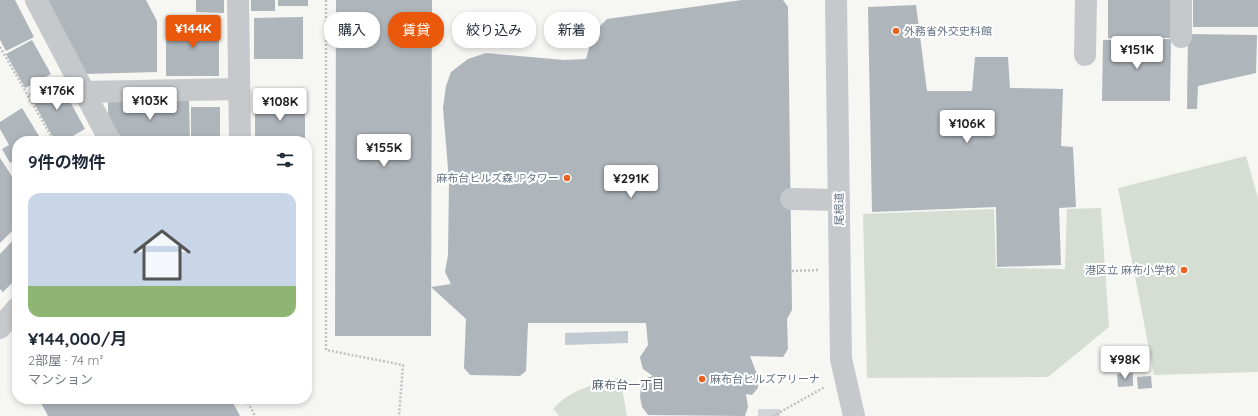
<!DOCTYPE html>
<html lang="ja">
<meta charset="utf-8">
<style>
:root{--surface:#fff;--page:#f6f6f7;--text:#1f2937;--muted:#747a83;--accent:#ea580c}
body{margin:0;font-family:Quicksand,"Noto Sans JP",sans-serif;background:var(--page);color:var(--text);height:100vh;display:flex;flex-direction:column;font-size:15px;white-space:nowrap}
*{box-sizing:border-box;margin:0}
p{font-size:13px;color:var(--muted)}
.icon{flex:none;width:22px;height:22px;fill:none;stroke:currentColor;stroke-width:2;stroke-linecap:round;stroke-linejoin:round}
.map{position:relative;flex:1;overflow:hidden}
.sheet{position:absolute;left:12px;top:136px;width:300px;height:268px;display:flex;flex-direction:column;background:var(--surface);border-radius:16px;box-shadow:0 2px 6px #0003}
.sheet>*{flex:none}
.top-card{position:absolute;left:324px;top:12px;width:380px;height:36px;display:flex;gap:8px}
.price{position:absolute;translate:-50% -34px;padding:0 9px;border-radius:4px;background:#fff;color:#222;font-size:13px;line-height:26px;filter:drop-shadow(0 1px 2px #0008)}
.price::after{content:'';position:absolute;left:50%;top:24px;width:12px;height:9px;margin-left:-6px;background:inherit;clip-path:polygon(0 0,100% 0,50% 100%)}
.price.active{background:var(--accent);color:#fff}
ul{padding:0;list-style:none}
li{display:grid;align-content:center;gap:8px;height:212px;padding:0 16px}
li span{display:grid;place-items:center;height:124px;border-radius:12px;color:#555}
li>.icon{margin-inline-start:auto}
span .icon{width:72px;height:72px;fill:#fffc;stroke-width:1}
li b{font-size:17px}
h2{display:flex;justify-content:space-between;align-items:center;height:48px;padding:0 16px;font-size:17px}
.pill{padding:0 14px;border-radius:16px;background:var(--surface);box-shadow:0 2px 6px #0003;font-size:14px;line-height:36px}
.pill.active{background:var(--accent);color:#fff}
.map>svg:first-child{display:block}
.green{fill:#d6ded3}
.water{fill:#c0cad0}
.building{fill:#aeb5bb}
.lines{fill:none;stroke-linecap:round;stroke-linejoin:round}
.minor-tunnel{stroke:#d2d5d7;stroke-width:22;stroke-dasharray:22 11;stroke-linecap:butt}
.path{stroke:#bfc0c3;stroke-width:2.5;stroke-dasharray:2 2;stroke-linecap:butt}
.minor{stroke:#c6c9cc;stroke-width:22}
.poi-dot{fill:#ea621f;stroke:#fff;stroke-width:1.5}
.labels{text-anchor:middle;stroke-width:4;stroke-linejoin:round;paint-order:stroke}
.poi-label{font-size:11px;fill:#647385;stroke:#fff;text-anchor:start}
.street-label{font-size:11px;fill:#647385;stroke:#fff}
.neighbourhood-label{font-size:12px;fill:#525d6a;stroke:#fff}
</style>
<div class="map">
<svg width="1258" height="416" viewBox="0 0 1258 416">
<rect width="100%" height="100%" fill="#f6f6f2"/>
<!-- green -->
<path class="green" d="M 1246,156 L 1258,198 L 1258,372 L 1154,375 L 1118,188 Z
M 1101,208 L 1109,327 L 1048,377 L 867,378 L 863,214 L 994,209 L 996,268 L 1065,269 L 1067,209 Z
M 620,377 L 627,416 L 559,416 L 553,409 C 570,389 596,384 620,377 Z"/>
<!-- water -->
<path class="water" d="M 628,331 L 628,343 L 565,345 L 565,333 Z"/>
<!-- building -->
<path class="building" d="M 0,0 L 15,0 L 34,37 L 6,51 L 0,40 Z
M 45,0 L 146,0 L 157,21 L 157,72 L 86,74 Z
M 196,0 L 224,0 L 224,13 L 196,12 Z
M 251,0 L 275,0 L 275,11 L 251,11 Z
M 278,0 L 308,0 L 308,6 L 278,6 Z
M 336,0 L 432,0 L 431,336 L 335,336 Z
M 742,0 L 783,0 L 788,7 L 792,310 L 787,319 L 788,349 L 783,357 L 750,356 L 758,377 L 758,388 L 752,395 L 746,394 L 748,407 L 745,416 L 648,415 L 642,407 L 640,397 L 641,387 L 644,381 L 647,378 L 653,376 L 643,369 L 641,362 L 640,357 L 648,345 L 646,323 L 528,323 L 526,371 L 520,376 L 470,375 L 464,368 L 466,319 L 431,287 L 451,284 L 445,272 L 448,255 L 449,181 L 443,108 L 446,86 L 451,72 L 468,59 L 486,53 L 564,60 L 586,59 L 593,33 L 607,19 Z
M 1108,0 L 1171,0 L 1171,38 L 1108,38 Z
M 1193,0 L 1258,0 L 1258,27 L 1193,27 Z
M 916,5 L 927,91 L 972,91 L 975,57 L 1008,57 L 1010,88 L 1063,89 L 1061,146 L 1073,147 L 1076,207 L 1059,208 L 1061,265 L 997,267 L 996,207 L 872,212 L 868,7 Z
M 303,17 L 303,59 L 254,59 L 254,18 Z
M 219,21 L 219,76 L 166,76 L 166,22 Z
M 1188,34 L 1257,35 L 1256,73 L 1198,86 L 1197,109 L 1187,109 Z
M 1171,39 L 1170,101 L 1102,101 L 1103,40 Z
M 32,40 L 51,74 L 25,88 L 6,54 Z
M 57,78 L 85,129 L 64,141 L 55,141 L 29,94 Z
M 108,101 L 189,101 L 190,141 L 120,141 L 120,135 L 108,135 Z
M 191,107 L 220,107 L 220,141 L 191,141 Z
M 255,107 L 305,107 L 305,138 L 255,137 Z
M 22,108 L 42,141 L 17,141 L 17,159 L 10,163 L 2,149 L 9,145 L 0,129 L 0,122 Z
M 96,136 L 98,141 L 88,141 Z
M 0,158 L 17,184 L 17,231 L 15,233 L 12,231 L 0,243 Z
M 307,208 L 309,208 L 308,235 L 307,235 Z
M 17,236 L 17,278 L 3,292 L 0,289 L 0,254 Z
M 1133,373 L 1133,386 L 1118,387 L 1117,374 Z
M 1151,376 L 1152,388 L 1138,389 L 1137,377 Z
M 39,399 L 231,399 L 240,416 L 48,416 Z"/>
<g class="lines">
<!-- minor-tunnel -->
<path class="minor-tunnel" d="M 769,409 L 769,416"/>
<!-- path -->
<path class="path" d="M 326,0 L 326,350 L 403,365 L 399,416
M 0,47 L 54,141
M 792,271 L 818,270
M 246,399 L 255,416
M 773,416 L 825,387"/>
<!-- minor -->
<path class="minor" d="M 36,0 L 110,141
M 238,0 L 240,141
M 836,0 L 841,359 L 854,416
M 1181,37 L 1181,0
M 1085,55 L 1086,0
M 84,92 L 239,89
M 791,199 L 839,200
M 0,328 L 17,308"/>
</g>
<!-- markers -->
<g class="poi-dot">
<circle cx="896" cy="31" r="4"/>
<circle cx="567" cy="178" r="4"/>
<circle cx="1184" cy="270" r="4"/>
<circle cx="702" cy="379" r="4"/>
</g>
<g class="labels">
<!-- poi labels -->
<g class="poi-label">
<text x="904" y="35">外務省外交史料館</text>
<text x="559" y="182" text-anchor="end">麻布台ヒルズ森JPタワー</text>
<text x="1176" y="274" text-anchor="end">港区立 麻布小学校</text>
<text x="710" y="383">麻布台ヒルズアリーナ</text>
</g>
<!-- street labels -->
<g class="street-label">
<text transform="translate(839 209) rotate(-91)" y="4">尾根道</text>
</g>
<!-- neighbourhood labels -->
<g class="neighbourhood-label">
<text x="628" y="389">麻布台一丁目</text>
</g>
</g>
</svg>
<b class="price active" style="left:193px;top:49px">¥144K</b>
<b class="price" style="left:1137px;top:70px">¥151K</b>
<b class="price" style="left:57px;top:111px">¥176K</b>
<b class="price" style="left:150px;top:121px">¥103K</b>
<b class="price" style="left:280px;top:122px">¥108K</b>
<b class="price" style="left:967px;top:144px">¥106K</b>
<b class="price" style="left:384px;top:168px">¥155K</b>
<b class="price" style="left:631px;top:199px">¥291K</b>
<b class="price" style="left:1125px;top:380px">¥98K</b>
<div class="top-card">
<a class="pill">購入</a>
<a class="pill active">賃貸</a>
<a class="pill">絞り込み</a>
<a class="pill">新着</a>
</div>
<section class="sheet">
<h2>9件の物件<svg class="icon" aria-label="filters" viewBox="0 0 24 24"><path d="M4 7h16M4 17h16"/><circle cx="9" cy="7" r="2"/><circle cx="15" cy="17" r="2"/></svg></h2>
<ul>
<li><span style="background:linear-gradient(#c9d6e8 75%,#8fb573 0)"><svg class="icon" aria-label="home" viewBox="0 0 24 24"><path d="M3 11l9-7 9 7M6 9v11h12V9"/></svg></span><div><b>¥144,000/月</b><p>2部屋 · 74 m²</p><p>マンション</p></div></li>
</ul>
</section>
</div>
